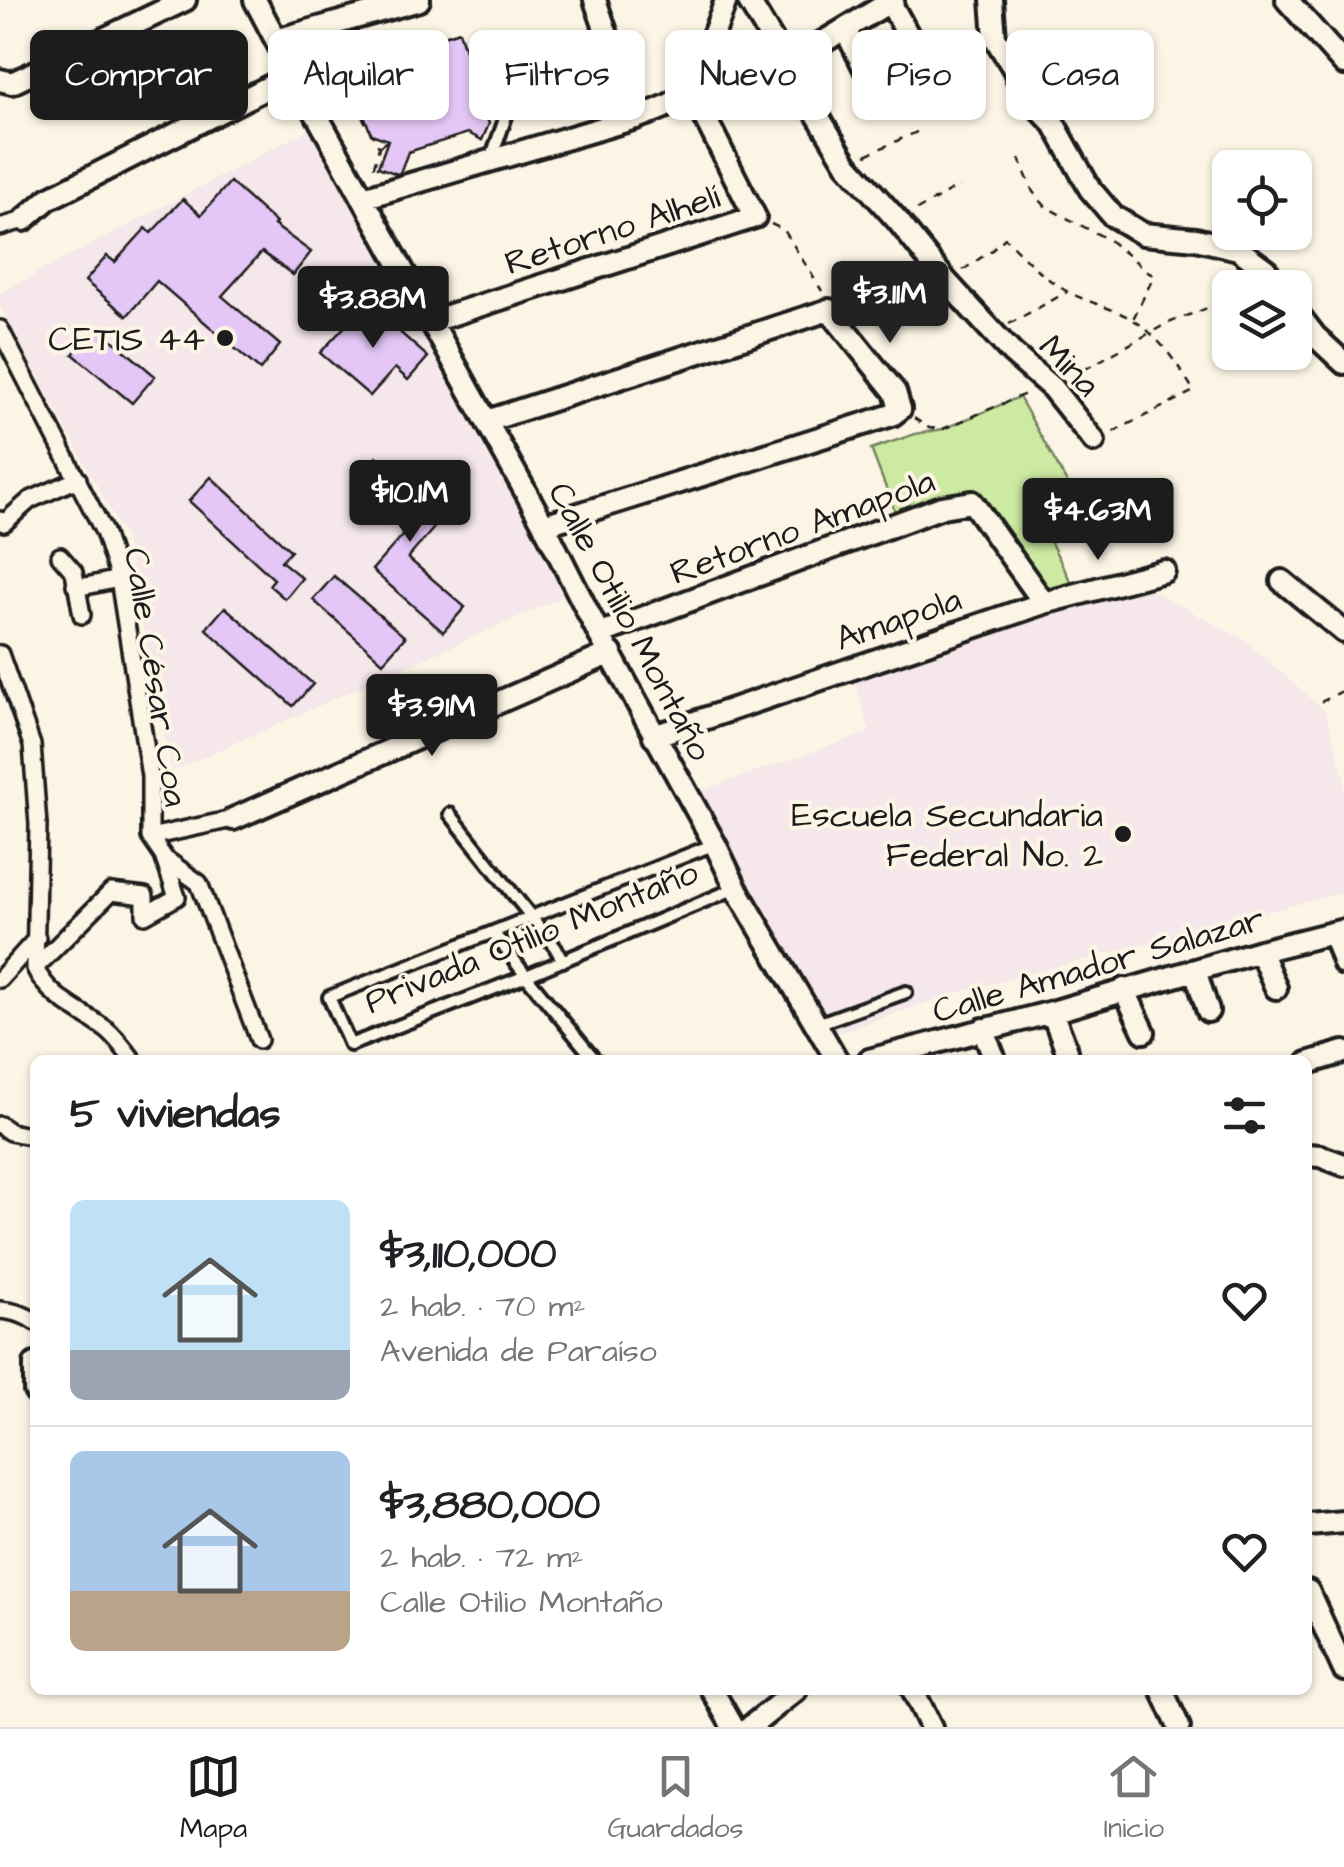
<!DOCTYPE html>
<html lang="es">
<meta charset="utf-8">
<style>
:root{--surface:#fff;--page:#f6f6f6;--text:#202124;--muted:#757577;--line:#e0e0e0;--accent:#1c1c1c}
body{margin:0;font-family:"Architects Daughter",sans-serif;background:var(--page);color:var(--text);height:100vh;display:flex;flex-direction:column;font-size:38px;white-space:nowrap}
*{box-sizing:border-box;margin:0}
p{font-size:32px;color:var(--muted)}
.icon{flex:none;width:55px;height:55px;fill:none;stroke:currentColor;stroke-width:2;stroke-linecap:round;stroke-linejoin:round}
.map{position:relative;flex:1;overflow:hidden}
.details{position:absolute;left:30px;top:1055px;width:1282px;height:640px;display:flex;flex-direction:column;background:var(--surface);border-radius:15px;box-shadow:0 2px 8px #0004}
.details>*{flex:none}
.guide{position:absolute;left:30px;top:30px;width:1285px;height:90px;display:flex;gap:20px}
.tools{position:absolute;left:1212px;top:150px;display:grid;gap:20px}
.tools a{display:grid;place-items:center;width:100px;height:100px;border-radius:15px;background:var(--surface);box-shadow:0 2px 8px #0004;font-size:50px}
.price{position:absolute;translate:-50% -85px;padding:0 22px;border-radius:10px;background:var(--accent);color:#fff;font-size:32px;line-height:65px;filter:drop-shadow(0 2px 5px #0008)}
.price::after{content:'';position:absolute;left:50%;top:60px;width:30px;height:22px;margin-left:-15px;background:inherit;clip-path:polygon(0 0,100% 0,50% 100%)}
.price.active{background:#222;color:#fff}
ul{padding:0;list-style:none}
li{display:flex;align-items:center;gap:30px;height:250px;padding:0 40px}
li+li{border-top:2px solid var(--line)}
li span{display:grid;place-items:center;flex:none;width:280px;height:200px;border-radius:15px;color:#555}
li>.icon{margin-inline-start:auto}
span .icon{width:120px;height:120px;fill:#fffc;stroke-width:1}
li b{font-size:42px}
h2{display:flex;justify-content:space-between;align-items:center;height:120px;padding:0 40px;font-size:42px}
.chip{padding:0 35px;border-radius:15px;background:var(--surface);box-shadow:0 2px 8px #0004;font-size:35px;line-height:90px}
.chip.active{background:var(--accent);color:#fff}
.tabs{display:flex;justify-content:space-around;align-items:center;height:140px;border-top:2px solid var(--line);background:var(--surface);font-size:28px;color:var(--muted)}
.tabs a{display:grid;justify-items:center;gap:5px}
.tabs .active{color:var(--accent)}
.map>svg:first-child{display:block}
.built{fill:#f5e7ea}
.green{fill:#cdeaa2;stroke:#74835f;stroke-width:2.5}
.building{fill:#e4c7f6;stroke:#1c1c1c;stroke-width:2.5}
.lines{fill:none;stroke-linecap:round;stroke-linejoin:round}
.service-casing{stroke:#1c1c1c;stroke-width:18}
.pedestrian-casing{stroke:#1c1c1c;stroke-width:22}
.minor-casing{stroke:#1c1c1c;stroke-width:28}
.path{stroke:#1c1c1c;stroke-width:2.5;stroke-dasharray:8 8;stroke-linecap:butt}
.service{stroke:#fcf5e5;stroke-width:10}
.pedestrian{stroke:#fcf5e5;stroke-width:15}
.minor{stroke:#fcf5e5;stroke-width:20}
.poi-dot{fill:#1c1c1c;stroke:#fcf5e5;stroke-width:4}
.labels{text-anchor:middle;stroke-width:8;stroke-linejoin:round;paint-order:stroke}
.street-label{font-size:35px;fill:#1c1c1c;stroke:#fcf5e5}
.poi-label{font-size:35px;fill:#1c1c1c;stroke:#fcf5e5;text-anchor:end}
</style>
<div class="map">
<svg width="1344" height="1727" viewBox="0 0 1344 1727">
<rect width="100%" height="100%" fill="#fcf5e5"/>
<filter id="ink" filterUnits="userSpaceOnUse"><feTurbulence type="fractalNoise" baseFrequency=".01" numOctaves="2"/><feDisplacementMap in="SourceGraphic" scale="20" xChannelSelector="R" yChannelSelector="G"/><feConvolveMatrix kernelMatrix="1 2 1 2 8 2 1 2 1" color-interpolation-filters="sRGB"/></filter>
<g filter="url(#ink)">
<!-- built -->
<path class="built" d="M 313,127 L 572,593 L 172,771 L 125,538 L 0,305 L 0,293 Z
M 1140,584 L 1244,640 L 1325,711 L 1344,776 L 1344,892 L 952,994 L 829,1036 L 693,793 L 870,732 L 852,673 Z"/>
<!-- green -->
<path class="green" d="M 1019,397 L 1080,506 L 1044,529 L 1077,594 L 1044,603 L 972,502 L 899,522 L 871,449 L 915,434 L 943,429 Z"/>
<!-- building -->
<path class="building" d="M 459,31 L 489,124 L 482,140 L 468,133 L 408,152 L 400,173 L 397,174 L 378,167 L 388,140 L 371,134 L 358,99 L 366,84 L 340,71 L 353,45 L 379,57 Z
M 230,182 L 276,223 L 274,225 L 311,252 L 293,275 L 262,252 L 222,296 L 280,345 L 260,370 L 157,281 L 127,316 L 85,281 L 107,256 L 115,262 L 146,228 L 151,233 L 183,199 L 201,215 Z
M 367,303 L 428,357 L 408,380 L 395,368 L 370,396 L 320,353 Z
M 97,327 L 155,376 L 132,403 L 73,354 Z
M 377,457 L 445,515 L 408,558 L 465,607 L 443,632 L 372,570 L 410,527 L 356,482 Z
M 211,477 L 291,551 L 281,561 L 302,578 L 285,599 L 269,585 L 274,579 L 189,501 Z
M 334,576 L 405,637 L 383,662 L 313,600 Z
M 225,607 L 313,684 L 293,706 L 206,629 Z"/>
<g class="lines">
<!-- service casing -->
<g class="service-casing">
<path id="service" d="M 491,159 L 517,85
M 450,814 L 555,947 L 563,961
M 715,844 L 329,997 L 350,1045 L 526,976 L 736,888
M 493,932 L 526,976 L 595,1060
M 817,1024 L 906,992"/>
</g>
<!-- pedestrian casing -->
<g class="pedestrian-casing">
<path id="pedestrian" d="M 0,227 L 24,220
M 0,329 L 104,532 L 119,579 L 150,776 L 150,837 L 163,856 L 177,897 L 145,915 L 145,896 L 111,892 L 35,968
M 0,520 L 4,523 L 30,500 L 78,479
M 60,556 L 74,572 L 82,615
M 75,585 L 86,586 L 119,579
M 0,654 L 32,745 L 38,825 L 35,968
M 150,837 L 233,819
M 164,858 L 199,883 L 259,1040
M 35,968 C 50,1000 81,1010 107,1030 C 117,1038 125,1050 133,1060
M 0,979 L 37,938
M 0,1125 L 10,1132 L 35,1137
M 0,1310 C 13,1311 25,1314 35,1322"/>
</g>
<!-- minor casing -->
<g class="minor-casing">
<path id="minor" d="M 255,0 L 294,74 L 544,525 L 599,634 L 715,844 L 736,888 L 837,1060
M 595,0 L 636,118
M 748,0 L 847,164 L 898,221 L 946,281 L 1012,353 L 1052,388 L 1094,441
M 992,0 L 995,38 L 1014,69 L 1023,92 L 1054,124 L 1090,189 L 1113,216 L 1143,234 L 1196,239 L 1238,249 L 1265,269 L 1280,288
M 1287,0 L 1344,64
M 890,2 L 937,88
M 845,29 L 877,93
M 276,40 L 419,0
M 818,45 L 893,0
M 0,80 L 12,83 L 185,0
M 363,198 L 636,118 C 649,113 663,109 674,102 C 695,90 718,23 726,0
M 24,220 L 48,199 L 294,74
M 1295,310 L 1315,336 L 1344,363
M 432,321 L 755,217 L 688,84
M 487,421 L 829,310 L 895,392 L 900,409 L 892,415 L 544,525
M 1282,581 L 1344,632
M 599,634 L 942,507 L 972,502 L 1044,603
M 654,736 L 1044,603 L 1164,571
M 233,819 L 611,653
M 1333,933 L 1344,964
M 1260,951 L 1276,988
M 1195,970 L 1208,1011
M 1124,989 L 1144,1032
M 1052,1012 L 1067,1051
M 983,1029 L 995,1060
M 869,1060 L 1052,1012 L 1260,951 L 1344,930
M 1308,1063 L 1344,1052
M 1308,1155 L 1320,1156 L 1344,1165
M 35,1364 L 35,1391
M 1308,1525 L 1344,1522
M 1308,1591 L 1344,1670
M 712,1690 L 733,1727
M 913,1690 L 931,1727
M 1162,1690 L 1179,1727
M 750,1727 L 796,1690"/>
</g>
<!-- path -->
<path class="path" d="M 366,84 L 348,91 L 379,147 L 372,174
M 380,146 L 388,140
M 866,155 L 921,130
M 1019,158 L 1033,192 L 1046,207 L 1109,240 L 1154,276 L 1133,319
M 917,210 L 959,186
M 771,224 L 784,230 L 822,291
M 963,270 L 992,250 L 1005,238 C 1023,256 1041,276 1063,289 C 1083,301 1107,306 1128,317 C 1156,331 1178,365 1194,391 L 1109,434
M 1238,288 L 1247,282
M 1009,324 L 1067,292
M 1071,377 L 1166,324 L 1210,307 L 1230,293
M 914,418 L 929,428 L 943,429 L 1030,392
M 1321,702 L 1344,690"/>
<!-- service -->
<use href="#service" class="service"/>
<!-- pedestrian -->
<use href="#pedestrian" class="pedestrian"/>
<!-- minor -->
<use href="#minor" class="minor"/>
</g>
</g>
<!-- markers -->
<g class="poi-dot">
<circle cx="225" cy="338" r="10"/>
<circle cx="1123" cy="834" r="10"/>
</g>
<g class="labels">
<!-- street labels -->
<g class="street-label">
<text transform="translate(612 229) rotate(-18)" y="12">Retorno Alhelí</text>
<text transform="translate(1070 365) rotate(46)" y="12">Mina</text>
<text transform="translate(802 526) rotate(-20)" y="12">Retorno Amapola</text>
<text transform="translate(898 618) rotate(-19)" y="12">Amapola</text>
<text transform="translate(631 621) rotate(62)" y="12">Calle Otilio Montaño</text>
<text transform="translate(157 677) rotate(81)" y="12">Calle César Coa</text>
<text transform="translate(531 936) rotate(-22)" y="12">Privada Otilio Montaño</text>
<text transform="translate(1098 964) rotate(-16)" y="12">Calle Amador Salazar</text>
</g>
<!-- poi labels -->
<g class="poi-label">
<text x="205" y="350">CETIS 44</text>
<text x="1103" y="826">Escuela Secundaria<tspan x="1103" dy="40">Federal No. 2</tspan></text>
</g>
</g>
</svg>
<div class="tools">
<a><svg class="icon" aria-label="locate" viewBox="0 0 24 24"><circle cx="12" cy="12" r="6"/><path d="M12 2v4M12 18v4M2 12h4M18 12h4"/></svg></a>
<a><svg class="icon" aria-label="layers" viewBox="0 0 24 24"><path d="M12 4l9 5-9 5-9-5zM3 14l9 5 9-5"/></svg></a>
</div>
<b class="price active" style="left:890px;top:346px">$3.11M</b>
<b class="price" style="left:373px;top:351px">$3.88M</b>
<b class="price" style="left:410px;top:545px">$10.1M</b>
<b class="price" style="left:1098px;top:563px">$4.63M</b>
<b class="price" style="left:432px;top:759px">$3.91M</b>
<div class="guide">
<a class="chip active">Comprar</a>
<a class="chip">Alquilar</a>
<a class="chip">Filtros</a>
<a class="chip">Nuevo</a>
<a class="chip">Piso</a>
<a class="chip">Casa</a>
</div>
<section class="details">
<h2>5 viviendas<svg class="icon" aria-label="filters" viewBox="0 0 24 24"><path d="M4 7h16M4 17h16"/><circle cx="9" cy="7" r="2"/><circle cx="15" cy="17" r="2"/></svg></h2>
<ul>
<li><span style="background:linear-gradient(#bfe0f5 75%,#9aa5b1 0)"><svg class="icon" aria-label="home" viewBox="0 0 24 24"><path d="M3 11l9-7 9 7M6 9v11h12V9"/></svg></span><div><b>$3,110,000</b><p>2 hab. · 70 m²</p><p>Avenida de Paraíso</p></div><svg class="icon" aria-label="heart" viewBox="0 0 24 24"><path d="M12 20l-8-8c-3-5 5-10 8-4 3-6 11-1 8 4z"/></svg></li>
<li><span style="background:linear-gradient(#a9c7e8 70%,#b9a48a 0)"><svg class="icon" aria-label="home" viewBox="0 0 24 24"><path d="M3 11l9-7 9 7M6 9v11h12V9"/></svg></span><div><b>$3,880,000</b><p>2 hab. · 72 m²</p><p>Calle Otilio Montaño</p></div><svg class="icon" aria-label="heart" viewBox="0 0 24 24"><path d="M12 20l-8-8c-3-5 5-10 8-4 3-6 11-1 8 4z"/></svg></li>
</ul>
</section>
</div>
<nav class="tabs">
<a class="active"><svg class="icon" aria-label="map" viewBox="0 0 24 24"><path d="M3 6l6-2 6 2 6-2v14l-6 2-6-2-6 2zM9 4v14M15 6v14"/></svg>Mapa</a>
<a><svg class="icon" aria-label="saved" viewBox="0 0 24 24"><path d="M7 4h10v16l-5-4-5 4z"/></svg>Guardados</a>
<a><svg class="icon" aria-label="home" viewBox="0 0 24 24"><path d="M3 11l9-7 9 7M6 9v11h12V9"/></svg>Inicio</a>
</nav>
